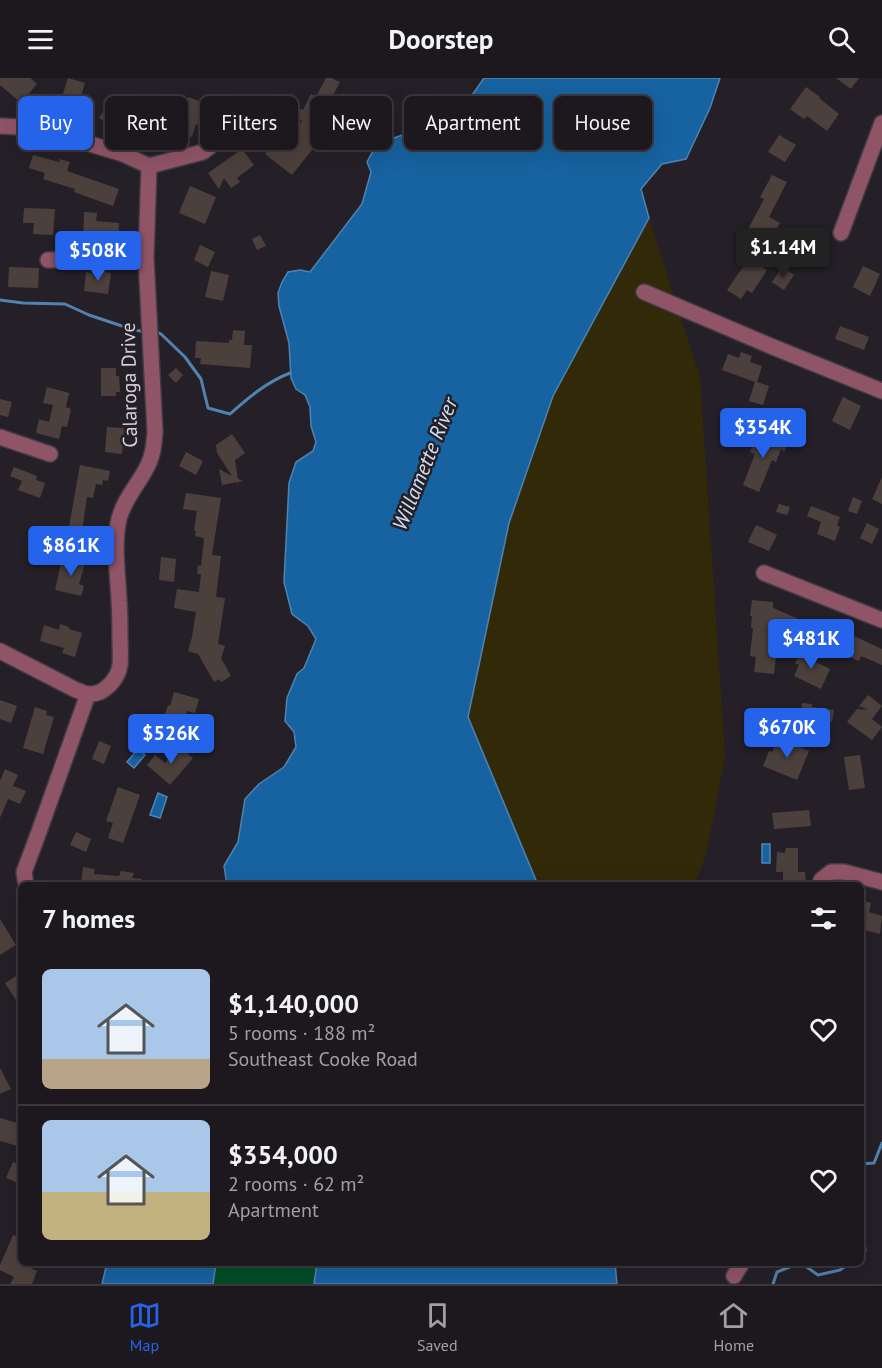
<!DOCTYPE html>
<meta charset="utf-8">
<style>
:root{--surface:#1c181e;--page:#29252b;--text:#f1f3f6;--muted:#a0a0a4;--line:#3a373c;--accent:#2563eb}
body{margin:0;font-family:"PT Sans",sans-serif;background:var(--page);color:var(--text);height:100vh;display:flex;flex-direction:column;font-size:22px;white-space:nowrap}
*{box-sizing:border-box;margin:0}
p{font-size:20px;color:var(--muted)}
.icon{flex:none;width:33px;height:33px;fill:none;stroke:currentColor;stroke-width:2;stroke-linecap:round;stroke-linejoin:round}
.map{position:relative;flex:1;overflow:hidden}
.drawer{position:absolute;left:18px;top:804px;width:846px;height:384px;display:flex;flex-direction:column;background:var(--surface);border-radius:9px;box-shadow:0 6px 24px #0002,0 0 0 2px var(--line)}
.drawer>*{flex:none}
.guide{position:absolute;left:18px;top:18px;width:846px;height:54px;display:flex;gap:12px}
.price{position:absolute;translate:-50% -51px;padding:0 14px;border-radius:6px;background:var(--accent);color:#fff;font-size:20px;line-height:39px;filter:drop-shadow(0 2px 3px #0008)}
.price::after{content:'';position:absolute;left:50%;top:36px;width:18px;height:14px;margin-left:-9px;background:inherit;clip-path:polygon(0 0,100% 0,50% 100%)}
.price.active{background:#222;color:#fff}
ul{padding:0;list-style:none}
li{display:flex;align-items:center;gap:18px;height:150px;padding:0 24px}
li+li{border-top:2px solid var(--line)}
li span{display:grid;place-items:center;flex:none;width:168px;height:120px;border-radius:9px;color:#555}
li>.icon{margin-inline-start:auto}
span .icon{width:72px;height:72px;fill:#fffc;stroke-width:1}
li b{font-size:26px}
h2{display:flex;justify-content:space-between;align-items:center;height:72px;padding:0 24px;font-size:26px}
.pill{padding:0 21px;border-radius:9px;background:var(--surface);box-shadow:0 6px 24px #0002,0 0 0 2px var(--line);font-size:21px;line-height:54px}
.pill.active{background:var(--accent);color:#fff}
header{display:flex;justify-content:space-between;align-items:center;height:78px;padding:0 24px;background:var(--surface);font-size:27px;font-weight:600}
.tabs{display:flex;justify-content:space-around;align-items:center;height:84px;border-top:2px solid var(--line);background:var(--surface);font-size:16px;color:var(--muted)}
.tabs a{display:grid;justify-items:center;gap:3px}
.tabs .active{color:var(--accent)}
.map>svg:first-child{display:block}
.green{fill:#004c26}
.sand{fill:#312907}
.water{fill:#1762a0;stroke:#5083b0;stroke-width:1.5}
.lines{fill:none;stroke-linecap:round;stroke-linejoin:round}
.stream{stroke:#5083b0;stroke-width:3}
.building{fill:#4c403c}
.minor-casing{stroke:#413c44;stroke-width:18}
.minor{stroke:#905467;stroke-width:15}
.labels{text-anchor:middle;stroke-width:5;stroke-linejoin:round;paint-order:stroke}
.street-label{font-size:20px;fill:#d4d1d7;stroke:#252028}
.water-label{font-size:21px;font-style:italic;fill:#cfe0f1;stroke:#252028}
</style>
<header><svg class="icon" aria-label="menu" viewBox="0 0 24 24"><path d="M4 6h16M4 12h16M4 18h16"/></svg>Doorstep<svg class="icon" aria-label="search" viewBox="0 0 24 24"><circle cx="10" cy="10" r="6"/><path d="M15 15l6 6"/></svg></header>
<div class="map">
<svg width="882" height="1206" viewBox="0 0 882 1206">
<rect width="100%" height="100%" fill="#252028"/>
<!-- green -->
<path class="green" d="M 216,1185 L 317,1185 L 314,1206 L 213,1206 Z"/>
<!-- sand -->
<path class="sand" d="M 649,140 L 700,300 L 725,678 L 707,773 L 695,807 L 538,807 L 468,639 L 509,445 L 553,318 Z"/>
<!-- water -->
<path class="water" d="M 484,0 L 720,0 L 710,30 L 686,81 L 662,86 L 641,111 L 649,140 L 553,318 L 509,445 L 468,639 L 538,807 L 227,807 L 224,788 L 238,764 L 245,721 L 259,706 L 284,689 L 296,669 L 294,654 L 285,643 L 287,620 L 297,596 L 304,590 L 316,561 L 308,548 L 292,536 L 284,504 L 289,405 L 296,384 L 313,373 L 316,364 L 311,348 L 310,329 L 305,317 L 296,311 L 291,300 L 289,265 L 279,228 L 278,215 L 282,204 L 288,194 L 300,192 L 310,194 L 362,126 L 371,94 L 367,84 L 373,73 L 385,63 L 426,49 L 468,23 Z
M 138,671 L 145,677 L 134,690 L 127,684 Z
M 158,715 L 167,719 L 160,740 L 150,737 Z
M 762,766 L 770,766 L 770,785 L 762,785 Z
M 107,1185 L 216,1185 L 213,1206 L 102,1206 Z
M 317,1185 L 615,1185 L 617,1206 L 314,1206 Z"/>
<g class="lines">
<!-- stream -->
<path class="stream" d="M 0,222 L 23,225 L 65,226 L 89,237 L 134,252 L 141,253
M 159,255 L 161,256 L 185,279 L 201,301 L 208,330 L 230,336 C 249,319 267,304 290,295
M 861,1086 L 874,1085 L 882,1065
M 861,1158 L 864,1160 L 865,1173 L 861,1176
M 801,1185 L 818,1197 L 840,1192 L 849,1185
M 773,1206 L 777,1194 L 800,1185"/>
</g>
<!-- building -->
<path class="building" d="M 0,0 L 30,0 L 37,6 L 21,25 L 0,7 Z
M 68,0 L 85,5 L 75,37 L 58,31 Z
M 326,0 L 331,0 L 340,4 L 313,56 L 320,62 L 292,97 L 265,76 L 275,64 L 282,69 L 302,43 L 291,37 L 296,29 L 303,32 L 311,16 L 316,19 Z
M 836,0 L 859,0 L 851,11 Z
M 806,9 L 820,19 L 819,20 L 839,36 L 827,53 L 807,38 L 804,41 L 790,31 Z
M 125,16 L 148,30 L 139,45 L 131,40 L 122,54 L 99,40 L 108,25 L 117,30 Z
M 188,19 L 211,27 L 204,48 L 196,46 L 192,59 L 167,51 L 172,37 L 181,39 Z
M 779,57 L 796,67 L 785,84 L 768,74 Z
M 242,71 L 254,87 L 237,100 L 240,104 L 231,110 L 224,100 L 219,111 L 208,95 Z
M 33,77 L 59,84 L 60,81 L 70,84 L 67,93 L 119,111 L 113,128 L 74,114 L 75,111 L 43,101 L 45,95 L 29,90 Z
M 772,97 L 787,104 L 769,139 L 780,145 L 768,167 L 746,155 L 764,121 L 760,119 Z
M 190,108 L 216,119 L 205,146 L 179,135 Z
M 24,130 L 55,131 L 53,157 L 33,156 L 34,145 L 23,145 Z
M 84,134 L 97,135 L 96,143 L 119,145 L 118,170 L 94,169 L 94,165 L 83,164 Z
M 260,157 L 266,168 L 257,172 L 252,161 Z
M 200,167 L 215,174 L 208,189 L 194,182 Z
M 749,180 L 767,192 L 752,215 L 747,212 L 741,221 L 727,212 Z
M 863,188 L 880,196 L 870,218 L 853,209 Z
M 9,189 L 39,190 L 38,210 L 8,209 Z
M 782,189 L 794,197 L 784,212 L 772,204 Z
M 97,193 L 111,195 L 108,216 L 84,213 L 86,194 L 96,196 Z
M 211,193 L 229,197 L 223,223 L 205,219 Z
M 840,248 L 869,259 L 864,272 L 835,261 Z
M 233,252 L 245,253 L 244,267 L 252,267 L 250,290 L 200,286 L 201,280 L 195,280 L 196,263 L 229,265 L 229,262 L 232,262 Z
M 741,274 L 752,278 L 750,284 L 762,288 L 757,304 L 769,308 L 763,327 L 749,323 L 755,304 L 722,292 L 728,276 L 739,280 Z
M 101,290 L 116,290 L 116,298 L 119,298 L 120,314 L 116,314 L 116,318 L 101,318 Z
M 176,290 L 183,297 L 176,305 L 168,297 Z
M 47,309 L 69,315 L 66,329 L 71,331 L 67,349 L 62,348 L 59,361 L 36,355 L 39,341 L 49,344 L 53,327 L 43,325 Z
M 843,319 L 861,328 L 850,352 L 832,343 Z
M 0,321 L 12,324 L 8,339 L 0,337 Z
M 107,349 L 124,350 L 122,376 L 105,374 Z
M 759,353 L 788,365 L 784,374 L 781,371 L 776,384 L 772,382 L 759,414 L 743,407 L 755,376 L 750,374 Z
M 232,356 L 245,375 L 235,382 L 238,401 L 243,403 L 238,404 L 239,408 L 237,404 L 222,407 L 219,391 L 232,398 L 217,375 L 216,367 Z
M 186,374 L 203,383 L 196,397 L 179,388 Z
M 80,387 L 110,393 L 108,403 L 103,402 L 102,407 L 96,406 L 93,420 L 87,419 L 80,468 L 66,466 Z
M 14,389 L 37,398 L 36,402 L 45,405 L 40,420 L 18,412 L 22,403 L 10,398 Z
M 882,399 L 882,426 L 872,421 Z
M 186,415 L 221,420 L 212,477 L 221,478 L 216,519 L 225,520 L 218,566 L 225,568 L 221,580 L 231,598 L 221,604 L 219,601 L 214,604 L 198,576 L 188,573 L 192,559 L 196,534 L 174,530 L 177,511 L 199,514 L 201,496 L 197,496 L 198,487 L 201,488 L 204,460 L 195,458 L 196,453 L 194,453 L 197,433 L 183,431 Z
M 853,419 L 862,423 L 857,436 L 848,433 Z
M 779,426 L 790,429 L 787,437 L 776,434 Z
M 811,428 L 840,439 L 837,447 L 840,449 L 835,463 L 817,456 L 821,444 L 807,438 Z
M 867,445 L 879,451 L 872,466 L 860,460 Z
M 756,447 L 777,457 L 769,473 L 748,464 Z
M 74,479 L 86,482 L 79,506 L 84,508 L 81,518 L 55,512 L 61,486 L 65,488 L 66,483 L 73,485 Z
M 161,479 L 176,481 L 174,504 L 159,502 Z
M 752,522 L 773,524 L 773,530 L 803,543 L 793,567 L 778,561 L 774,596 L 754,594 L 756,579 L 750,578 L 753,550 L 751,550 L 752,538 L 750,538 Z
M 60,546 L 69,549 L 69,551 L 82,555 L 75,579 L 62,575 L 64,570 L 40,563 L 44,547 L 59,552 Z
M 845,554 L 882,571 L 882,587 L 861,578 L 859,583 L 837,573 Z
M 802,570 L 815,576 L 812,582 L 830,591 L 821,611 L 794,598 L 799,587 L 795,585 Z
M 174,614 L 199,621 L 195,635 L 187,633 L 183,648 L 163,642 L 168,627 L 170,628 Z
M 868,617 L 882,628 L 872,641 L 882,649 L 872,662 L 847,644 L 857,631 L 868,632 L 859,628 Z
M 0,622 L 17,628 L 11,645 L 0,641 Z
M 802,625 L 812,626 L 812,629 L 834,632 L 832,644 L 811,641 L 809,655 L 787,653 L 789,637 L 801,638 Z
M 35,629 L 47,633 L 46,637 L 54,639 L 43,676 L 23,670 Z
M 778,660 L 781,660 L 809,673 L 797,702 L 763,688 L 769,673 L 772,674 Z
M 99,663 L 111,668 L 104,686 L 92,681 Z
M 179,668 L 193,680 L 170,707 L 147,687 L 155,677 L 165,685 Z
M 860,677 L 865,710 L 849,712 L 844,679 Z
M 5,691 L 18,697 L 13,708 L 26,713 L 20,726 L 8,721 L 0,740 L 0,703 Z
M 118,709 L 140,717 L 123,765 L 108,760 L 113,745 L 106,743 Z
M 809,732 L 811,748 L 774,751 L 772,735 Z
M 76,754 L 91,761 L 86,774 L 70,767 Z
M 786,770 L 798,770 L 798,794 L 805,794 L 806,807 L 783,807 L 783,794 L 776,794 L 777,774 L 785,775 Z
M 83,789 L 95,791 L 94,796 L 119,798 L 121,793 L 134,795 L 132,800 L 142,801 L 142,807 L 81,806 Z
M 861,822 L 871,825 L 869,834 L 882,838 L 880,856 L 864,852 L 864,853 L 861,853 Z
M 0,841 L 16,867 L 0,877 Z
M 21,895 L 21,930 L 5,905 Z
M 0,990 L 11,1011 L 0,1016 Z
M 0,1040 L 21,1046 L 21,1069 L 0,1063 Z
M 13,1084 L 21,1087 L 21,1106 L 6,1100 Z
M 13,1157 L 21,1160 L 21,1186 L 37,1193 L 32,1206 L 10,1206 L 14,1199 L 0,1192 L 0,1187 Z"/>
<g class="lines">
<!-- minor casing -->
<g class="minor-casing">
<path id="minor" d="M 0,48 L 38,50 L 123,76 L 149,88
M 149,88 L 203,74 L 228,54
M 841,155 L 882,45
M 48,182 L 146,180
M 644,214 L 773,269 L 882,313
M 0,359 L 50,376
M 764,495 L 882,542
M 0,573 L 76,612 C 80,613 85,616 89,616 C 104,617 118,601 120,587 C 121,578 120,568 120,560 C 120,547 120,535 119,523 C 118,496 113,467 119,441 C 124,421 138,407 147,389 C 153,378 154,366 155,354 L 146,180 L 149,88
M 26,807 L 24,794 L 40,751 L 88,616
M 820,807 L 821,802 L 831,794 L 844,794 L 882,804
M 734,1198 L 742,1185"/>
</g>
<!-- minor -->
<use href="#minor" class="minor"/>
</g>
<g class="labels">
<!-- street labels -->
<g class="street-label">
<text transform="translate(129 307) rotate(-91)" y="7">Calaroga Drive</text>
</g>
<!-- water labels -->
<g class="water-label">
<text transform="translate(425 386) rotate(-68)" y="7">Willamette River</text>
</g>
</g>
</svg>
<b class="price active" style="left:783px;top:201px">$1.14M</b>
<b class="price" style="left:98px;top:204px">$508K</b>
<b class="price" style="left:763px;top:381px">$354K</b>
<b class="price" style="left:71px;top:499px">$861K</b>
<b class="price" style="left:811px;top:592px">$481K</b>
<b class="price" style="left:787px;top:681px">$670K</b>
<b class="price" style="left:171px;top:687px">$526K</b>
<div class="guide">
<a class="pill active">Buy</a>
<a class="pill">Rent</a>
<a class="pill">Filters</a>
<a class="pill">New</a>
<a class="pill">Apartment</a>
<a class="pill">House</a>
</div>
<section class="drawer">
<h2>7 homes<svg class="icon" aria-label="filters" viewBox="0 0 24 24"><path d="M4 7h16M4 17h16"/><circle cx="9" cy="7" r="2"/><circle cx="15" cy="17" r="2"/></svg></h2>
<ul>
<li><span style="background:linear-gradient(#a9c7e8 75%,#b9a48a 0)"><svg class="icon" aria-label="home" viewBox="0 0 24 24"><path d="M3 11l9-7 9 7M6 9v11h12V9"/></svg></span><div><b>$1,140,000</b><p>5 rooms · 188 m²</p><p>Southeast Cooke Road</p></div><svg class="icon" aria-label="heart" viewBox="0 0 24 24"><path d="M12 20l-8-8c-3-5 5-10 8-4 3-6 11-1 8 4z"/></svg></li>
<li><span style="background:linear-gradient(#a9c7e8 60%,#c2b280 0)"><svg class="icon" aria-label="home" viewBox="0 0 24 24"><path d="M3 11l9-7 9 7M6 9v11h12V9"/></svg></span><div><b>$354,000</b><p>2 rooms · 62 m²</p><p>Apartment</p></div><svg class="icon" aria-label="heart" viewBox="0 0 24 24"><path d="M12 20l-8-8c-3-5 5-10 8-4 3-6 11-1 8 4z"/></svg></li>
</ul>
</section>
</div>
<nav class="tabs">
<a class="active"><svg class="icon" aria-label="map" viewBox="0 0 24 24"><path d="M3 6l6-2 6 2 6-2v14l-6 2-6-2-6 2zM9 4v14M15 6v14"/></svg>Map</a>
<a><svg class="icon" aria-label="saved" viewBox="0 0 24 24"><path d="M7 4h10v16l-5-4-5 4z"/></svg>Saved</a>
<a><svg class="icon" aria-label="home" viewBox="0 0 24 24"><path d="M3 11l9-7 9 7M6 9v11h12V9"/></svg>Home</a>
</nav>
